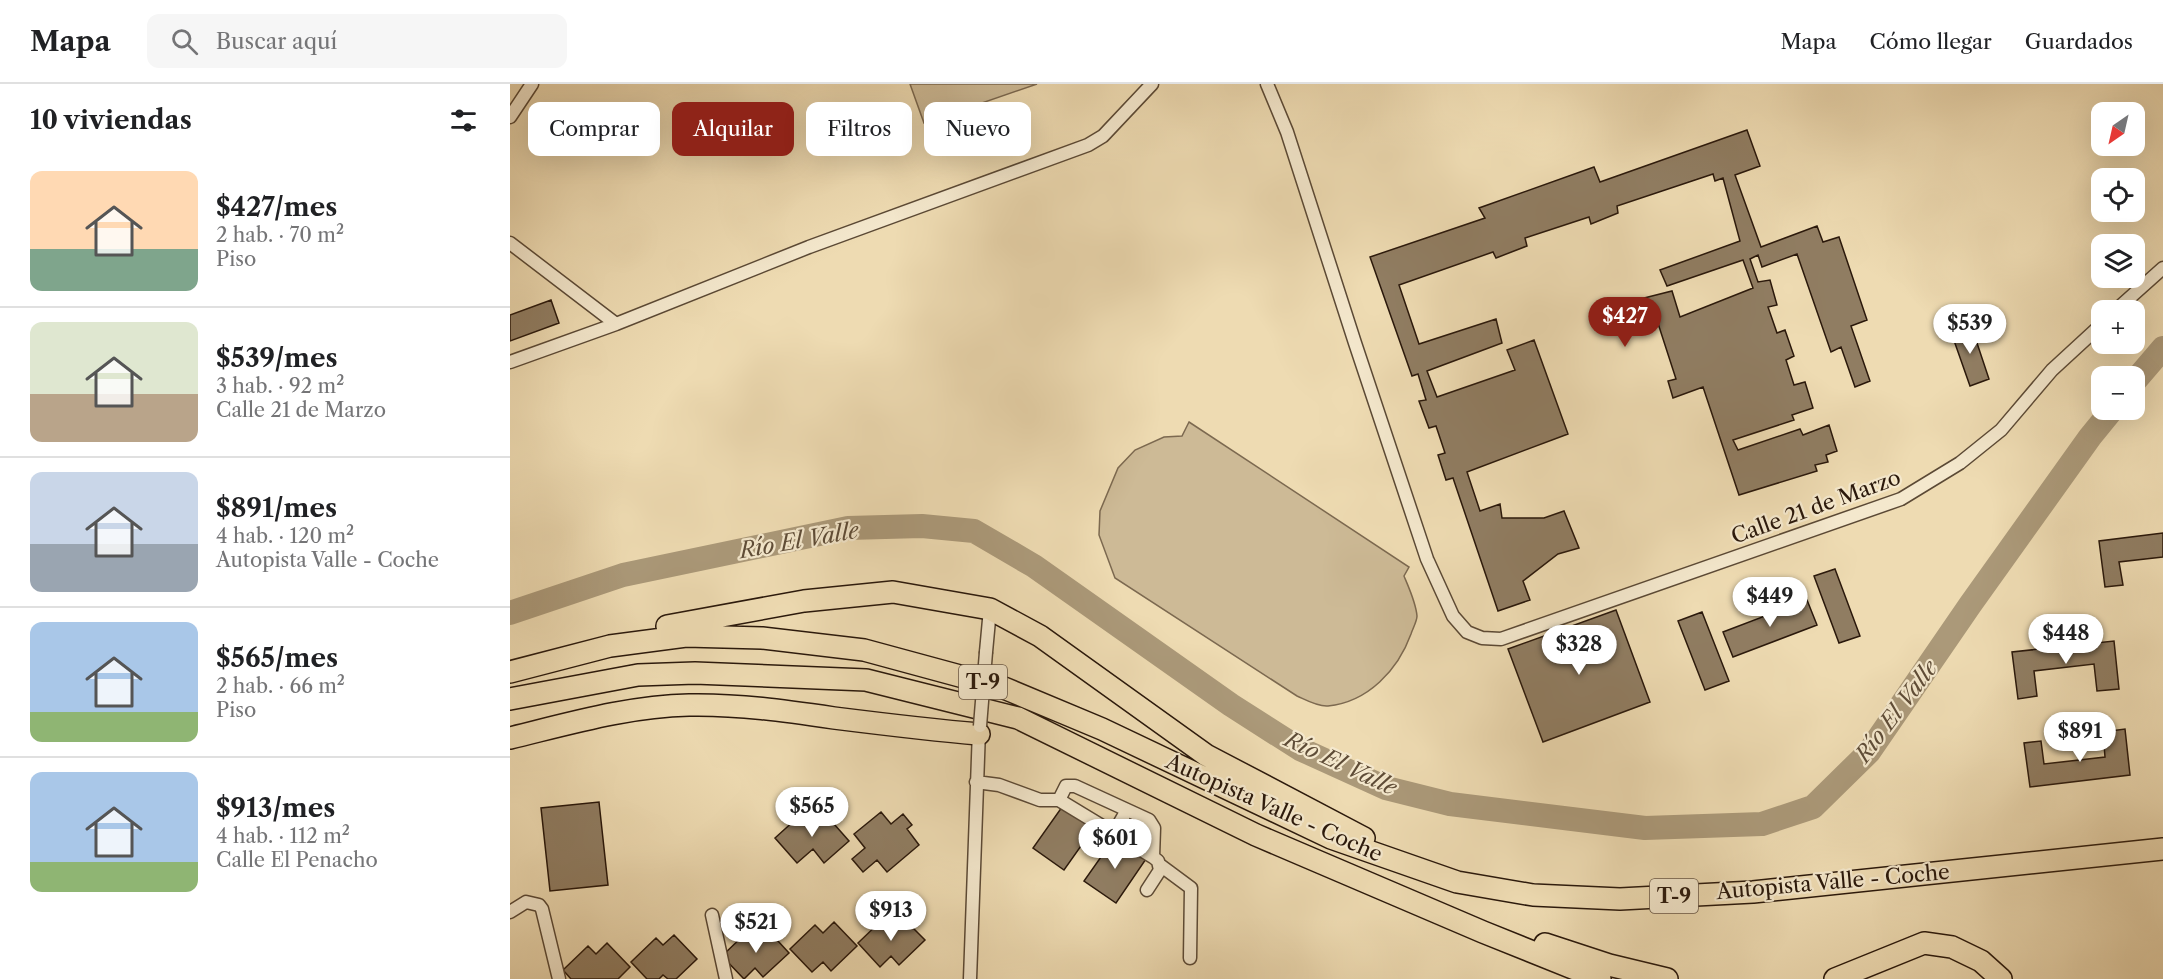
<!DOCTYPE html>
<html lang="es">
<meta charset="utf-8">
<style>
:root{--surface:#fff;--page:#f6f6f6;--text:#202124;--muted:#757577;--line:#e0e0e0;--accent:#8f2418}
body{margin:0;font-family:"Libre Caslon Text",serif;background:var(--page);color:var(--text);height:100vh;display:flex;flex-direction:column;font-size:22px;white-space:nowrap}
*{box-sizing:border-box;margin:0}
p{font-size:20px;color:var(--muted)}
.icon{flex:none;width:33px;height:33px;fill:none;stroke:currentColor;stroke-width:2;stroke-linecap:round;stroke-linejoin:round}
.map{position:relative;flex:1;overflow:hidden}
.details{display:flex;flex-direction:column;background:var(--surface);width:510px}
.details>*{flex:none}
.hud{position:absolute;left:18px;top:18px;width:570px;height:54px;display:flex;gap:12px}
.needle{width:39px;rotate:214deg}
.tools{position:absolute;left:1581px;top:18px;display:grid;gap:12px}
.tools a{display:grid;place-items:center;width:54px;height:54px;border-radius:12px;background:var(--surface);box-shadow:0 6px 24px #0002;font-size:30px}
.price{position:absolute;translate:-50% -51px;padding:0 14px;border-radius:21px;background:#fff;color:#222;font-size:20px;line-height:39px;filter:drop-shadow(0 2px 3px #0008)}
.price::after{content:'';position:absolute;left:50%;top:36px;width:18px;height:14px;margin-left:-9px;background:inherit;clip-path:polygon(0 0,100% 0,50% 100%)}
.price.active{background:var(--accent);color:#fff}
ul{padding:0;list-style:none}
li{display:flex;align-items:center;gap:18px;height:150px;padding:0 30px}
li+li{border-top:2px solid var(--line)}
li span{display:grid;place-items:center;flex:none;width:168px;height:120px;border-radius:12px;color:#555}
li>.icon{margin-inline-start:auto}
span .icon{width:72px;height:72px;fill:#fffc;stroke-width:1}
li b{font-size:26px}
h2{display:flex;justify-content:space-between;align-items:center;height:72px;padding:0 30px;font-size:26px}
.pill{padding:0 21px;border-radius:12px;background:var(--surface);box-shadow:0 6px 24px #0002;font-size:21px;line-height:54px}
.pill.active{background:var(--accent);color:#fff}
header{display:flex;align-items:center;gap:36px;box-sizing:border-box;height:84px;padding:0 30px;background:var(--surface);border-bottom:2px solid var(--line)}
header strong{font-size:28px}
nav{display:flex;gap:33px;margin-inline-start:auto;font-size:21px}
.search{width:420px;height:54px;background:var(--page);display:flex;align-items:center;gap:15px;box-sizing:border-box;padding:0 21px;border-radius:12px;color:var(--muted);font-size:22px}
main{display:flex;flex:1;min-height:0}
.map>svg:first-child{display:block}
.pitch{fill:#cdba96;stroke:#7c6950;stroke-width:1.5}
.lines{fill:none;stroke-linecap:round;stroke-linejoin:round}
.river{stroke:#ab9979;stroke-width:24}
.building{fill:#907d62;stroke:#2a180b;stroke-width:1.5}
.minor-casing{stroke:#5b4935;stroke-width:15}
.motorway-casing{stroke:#2a180b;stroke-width:24}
.minor{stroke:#f4e8cd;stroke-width:12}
.motorway{stroke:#eedbb2;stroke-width:21}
.minor-bridge-casing{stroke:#5b4935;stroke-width:15;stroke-linecap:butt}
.minor-bridge{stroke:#f4e8cd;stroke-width:12}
.labels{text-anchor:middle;stroke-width:4.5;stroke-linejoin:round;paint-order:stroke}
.shield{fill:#f4e8cd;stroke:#675645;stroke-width:1.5}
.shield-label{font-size:20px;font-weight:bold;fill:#2a180b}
.street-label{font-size:21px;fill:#2a180b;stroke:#f4e8cd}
.water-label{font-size:22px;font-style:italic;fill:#5e4c37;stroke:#f4e8cd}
</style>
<header>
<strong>Mapa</strong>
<div class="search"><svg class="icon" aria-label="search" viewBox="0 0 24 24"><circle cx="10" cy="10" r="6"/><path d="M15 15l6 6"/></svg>Buscar aquí</div>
<nav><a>Mapa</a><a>Cómo llegar</a><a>Guardados</a></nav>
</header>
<main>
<section class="details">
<h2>10 viviendas<svg class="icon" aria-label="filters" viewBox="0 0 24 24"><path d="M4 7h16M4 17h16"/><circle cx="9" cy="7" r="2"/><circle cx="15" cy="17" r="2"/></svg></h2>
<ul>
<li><span style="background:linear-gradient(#ffd9b3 65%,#7fa58c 0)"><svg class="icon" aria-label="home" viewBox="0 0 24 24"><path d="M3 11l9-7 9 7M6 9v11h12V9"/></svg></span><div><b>$427/mes</b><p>2 hab. · 70 m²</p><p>Piso</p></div></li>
<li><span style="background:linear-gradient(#dfe7d0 60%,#b9a48a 0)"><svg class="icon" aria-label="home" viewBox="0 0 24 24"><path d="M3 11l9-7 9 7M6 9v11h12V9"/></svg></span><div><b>$539/mes</b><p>3 hab. · 92 m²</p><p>Calle 21 de Marzo</p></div></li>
<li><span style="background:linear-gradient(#c9d6e8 60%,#9aa5b1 0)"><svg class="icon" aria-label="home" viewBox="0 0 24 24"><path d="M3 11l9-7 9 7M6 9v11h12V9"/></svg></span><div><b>$891/mes</b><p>4 hab. · 120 m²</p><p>Autopista Valle - Coche</p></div></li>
<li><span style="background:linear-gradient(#a9c7e8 75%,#8fb573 0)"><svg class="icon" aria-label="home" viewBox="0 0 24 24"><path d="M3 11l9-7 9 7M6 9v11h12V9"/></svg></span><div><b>$565/mes</b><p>2 hab. · 66 m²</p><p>Piso</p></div></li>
<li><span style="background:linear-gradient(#a9c7e8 75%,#8fb573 0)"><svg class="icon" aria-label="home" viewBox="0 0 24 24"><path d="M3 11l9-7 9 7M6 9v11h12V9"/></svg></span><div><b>$913/mes</b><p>4 hab. · 112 m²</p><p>Calle El Penacho</p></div></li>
</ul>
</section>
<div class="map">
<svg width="1653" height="895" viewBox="0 0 1653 895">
<rect width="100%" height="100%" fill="#eedbb2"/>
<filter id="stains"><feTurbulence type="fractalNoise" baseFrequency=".00333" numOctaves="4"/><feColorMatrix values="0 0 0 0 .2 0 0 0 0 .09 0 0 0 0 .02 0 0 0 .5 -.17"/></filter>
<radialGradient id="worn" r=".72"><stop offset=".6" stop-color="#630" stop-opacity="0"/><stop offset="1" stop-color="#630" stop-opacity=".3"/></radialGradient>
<!-- pitch -->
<path class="pitch" d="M 400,0 L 527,0 L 414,39 Z
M 679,338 L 899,483 L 894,492 C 899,504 906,519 907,532 C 907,537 903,544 901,550 C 888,586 858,618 818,622 C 808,623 796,616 787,612 L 605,494 L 589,451 L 590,427 L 608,384 L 625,366 L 654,353 L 672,352 Z"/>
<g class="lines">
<!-- river -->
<path class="river" d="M 1624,298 L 1653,264
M 0,529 L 113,491 L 338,444 L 412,442 L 464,447 L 524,482 L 721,621 L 790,665 L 876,704 L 940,720 L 1135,744 L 1252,740 L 1303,723 L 1359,668 L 1460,521 L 1580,353 L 1602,326"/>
</g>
<!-- building -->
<path class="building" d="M 1237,46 L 1250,82 L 1225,91 L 1251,163 L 1307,142 L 1313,158 L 1329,153 L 1357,236 L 1341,242 L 1360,297 L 1345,303 L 1331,263 L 1321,268 L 1287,170 L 1252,183 L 1248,171 L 1240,175 L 1248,198 L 1260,196 L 1267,221 L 1258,223 L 1267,249 L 1275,246 L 1284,272 L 1276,276 L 1284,301 L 1295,298 L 1303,324 L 1282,331 L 1284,336 L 1223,356 L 1228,366 L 1290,345 L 1293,351 L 1319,341 L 1327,367 L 1316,371 L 1318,378 L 1305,381 L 1307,387 L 1229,411 L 1193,303 L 1163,314 L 1158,297 L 1166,295 L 1144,227 L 1135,230 L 1130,215 L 1162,207 L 1170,233 L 1243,204 L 1233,176 L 1157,202 L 1150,186 L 1230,157 L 1213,94 L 1205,97 L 1203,90 L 1107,122 L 1108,129 L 1081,140 L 1079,133 L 1015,154 L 1017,162 L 986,174 L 983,168 L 889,201 L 909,260 L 986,235 L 992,259 L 917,287 L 927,313 L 1005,286 L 997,266 L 1024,256 L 1058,350 L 957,388 L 970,427 L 990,420 L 992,434 L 1034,434 L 1054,427 L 1069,464 L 1048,470 L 1013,497 L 1020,516 L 988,527 L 943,394 L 936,396 L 928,371 L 935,369 L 926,342 L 919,344 L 909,317 L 916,316 L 908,290 L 902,292 L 860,173 L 975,134 L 969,124 L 1084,83 L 1090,98 Z
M 41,216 L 49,239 L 0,257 L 0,231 Z
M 1461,241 L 1479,295 L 1460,302 L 1441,248 Z
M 1653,449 L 1653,473 L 1609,478 L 1613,501 L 1595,503 L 1589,457 Z
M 1325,485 L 1350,552 L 1329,559 L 1304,492 Z
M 1297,516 L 1307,541 L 1223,573 L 1213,548 Z
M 1106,526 L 1140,618 L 1033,658 L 998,565 Z
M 1192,528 L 1219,597 L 1195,606 L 1168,537 Z
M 1604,557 L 1609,605 L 1587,607 L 1584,580 L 1524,587 L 1527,612 L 1508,615 L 1502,568 Z
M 1615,645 L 1620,691 L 1520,703 L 1514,659 L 1531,657 L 1534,680 L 1595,673 L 1593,648 Z
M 89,718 L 98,801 L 40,807 L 31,724 Z
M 552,723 L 583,745 L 554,786 L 523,764 Z
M 303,728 L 311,737 L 317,732 L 339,757 L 314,779 L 303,765 L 287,779 L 265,754 L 286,735 L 290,739 Z
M 371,728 L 381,740 L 393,730 L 402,741 L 397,745 L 409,761 L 377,788 L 367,776 L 353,788 L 342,775 L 355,764 L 344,750 Z
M 605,753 L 636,775 L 606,819 L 574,797 Z
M 391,832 L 415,856 L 389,881 L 381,872 L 370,883 L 348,859 L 373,835 L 380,843 Z
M 324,838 L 347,862 L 321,887 L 313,878 L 302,888 L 280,865 L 305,841 L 313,849 Z
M 256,844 L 279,869 L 253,893 L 245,884 L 234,895 L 212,872 L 238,847 L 245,855 Z
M 164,851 L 187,875 L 166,895 L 158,895 L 153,891 L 149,895 L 137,895 L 121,878 L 146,854 L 153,861 Z
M 97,859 L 120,883 L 108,895 L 61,895 L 53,886 L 78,862 L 86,870 Z"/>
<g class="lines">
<!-- minor casing -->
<g class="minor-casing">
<path id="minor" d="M 757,0 L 777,48 L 845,259 L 917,475 L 943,532 L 957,548 L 972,554 L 991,555 L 1391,415 L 1450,379 L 1491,346 L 1542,286 L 1592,240
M 0,33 L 22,0
M 0,159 L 106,240
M 1606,226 L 1653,184
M 0,278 L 106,240 L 299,163 L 578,61 L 593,52 L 642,0
M 476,568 L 480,525
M 466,698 L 489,701 L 530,716 L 549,716 L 643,773 L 648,777 L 650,786 L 637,806
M 549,716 L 556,702 L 565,702 L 639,736 L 644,744 L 643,773
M 604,749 L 617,726
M 650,781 L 681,804 L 680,874
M 0,828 L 16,818 L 29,821 L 32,825 L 49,895
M 202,831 L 216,895
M 460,895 L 469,646"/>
</g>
<!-- motorway casing -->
<g class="motorway-casing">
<path id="motorway" d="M 157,542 L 294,517 L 383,508 L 480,525 L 530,552 L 696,671 L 854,754
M 0,588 L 100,562 L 176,552 L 252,554 L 354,566 L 494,604 L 592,645 L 821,754 L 947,798 L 1023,811 L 1110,815 L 1243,808 L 1653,765
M 0,615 L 128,591 L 185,589 L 356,596 L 508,634 L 746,751 L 973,848 L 1090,895
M 0,654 C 58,640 119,622 179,621 C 228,620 276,627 324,634 C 372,640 420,646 469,650
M 1035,860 L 1099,881 L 1157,895
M 1325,895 L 1414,859 L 1442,863 L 1471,877 L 1491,895"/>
</g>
<!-- minor -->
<use href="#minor" class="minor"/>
<!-- motorway -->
<use href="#motorway" class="motorway"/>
<!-- minor-bridge casing -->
<g class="minor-bridge-casing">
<path id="minor-bridge" d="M 470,642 L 476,568"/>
</g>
<!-- minor-bridge -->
<use href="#minor-bridge" class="minor-bridge"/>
</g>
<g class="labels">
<!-- shield labels -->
<g class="shield">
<rect x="449" y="581" width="48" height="34" rx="4.5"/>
<rect x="1140" y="795" width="48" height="34" rx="4.5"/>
</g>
<g class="shield-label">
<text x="473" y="605">T-9</text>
<text x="1164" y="819">T-9</text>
</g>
<!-- street labels -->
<g class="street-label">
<text transform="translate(1306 423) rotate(-20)" y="7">Calle 21 de Marzo</text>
<text transform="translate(764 724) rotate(24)" y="7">Autopista Valle - Coche</text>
<text transform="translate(1323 798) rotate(-5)" y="7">Autopista Valle - Coche</text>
</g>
<!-- water labels -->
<g class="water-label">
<text transform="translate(289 456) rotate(-10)" y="8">Río El Valle</text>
<text transform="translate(1386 627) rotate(-53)" y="8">Río El Valle</text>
<text transform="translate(831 679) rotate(25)" y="8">Río El Valle</text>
</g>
</g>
<rect width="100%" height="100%" filter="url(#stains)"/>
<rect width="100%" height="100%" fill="url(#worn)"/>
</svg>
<div class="tools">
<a><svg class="needle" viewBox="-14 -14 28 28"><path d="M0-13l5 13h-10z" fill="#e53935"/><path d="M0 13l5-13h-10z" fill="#757577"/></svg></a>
<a><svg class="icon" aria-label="locate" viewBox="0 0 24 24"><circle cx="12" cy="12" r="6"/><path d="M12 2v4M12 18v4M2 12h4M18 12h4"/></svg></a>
<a><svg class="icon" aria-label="layers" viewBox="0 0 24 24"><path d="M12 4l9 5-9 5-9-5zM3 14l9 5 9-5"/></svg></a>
<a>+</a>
<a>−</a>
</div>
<b class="price active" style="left:1115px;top:264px">$427</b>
<b class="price" style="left:1460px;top:271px">$539</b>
<b class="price" style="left:1260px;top:544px">$449</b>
<b class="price" style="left:1556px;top:581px">$448</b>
<b class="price" style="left:1069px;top:592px">$328</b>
<b class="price" style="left:1570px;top:679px">$891</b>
<b class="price" style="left:302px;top:754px">$565</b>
<b class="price" style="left:605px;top:786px">$601</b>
<b class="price" style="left:381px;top:858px">$913</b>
<b class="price" style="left:246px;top:870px">$521</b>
<div class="hud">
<a class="pill">Comprar</a>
<a class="pill active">Alquilar</a>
<a class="pill">Filtros</a>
<a class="pill">Nuevo</a>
</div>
</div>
</main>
